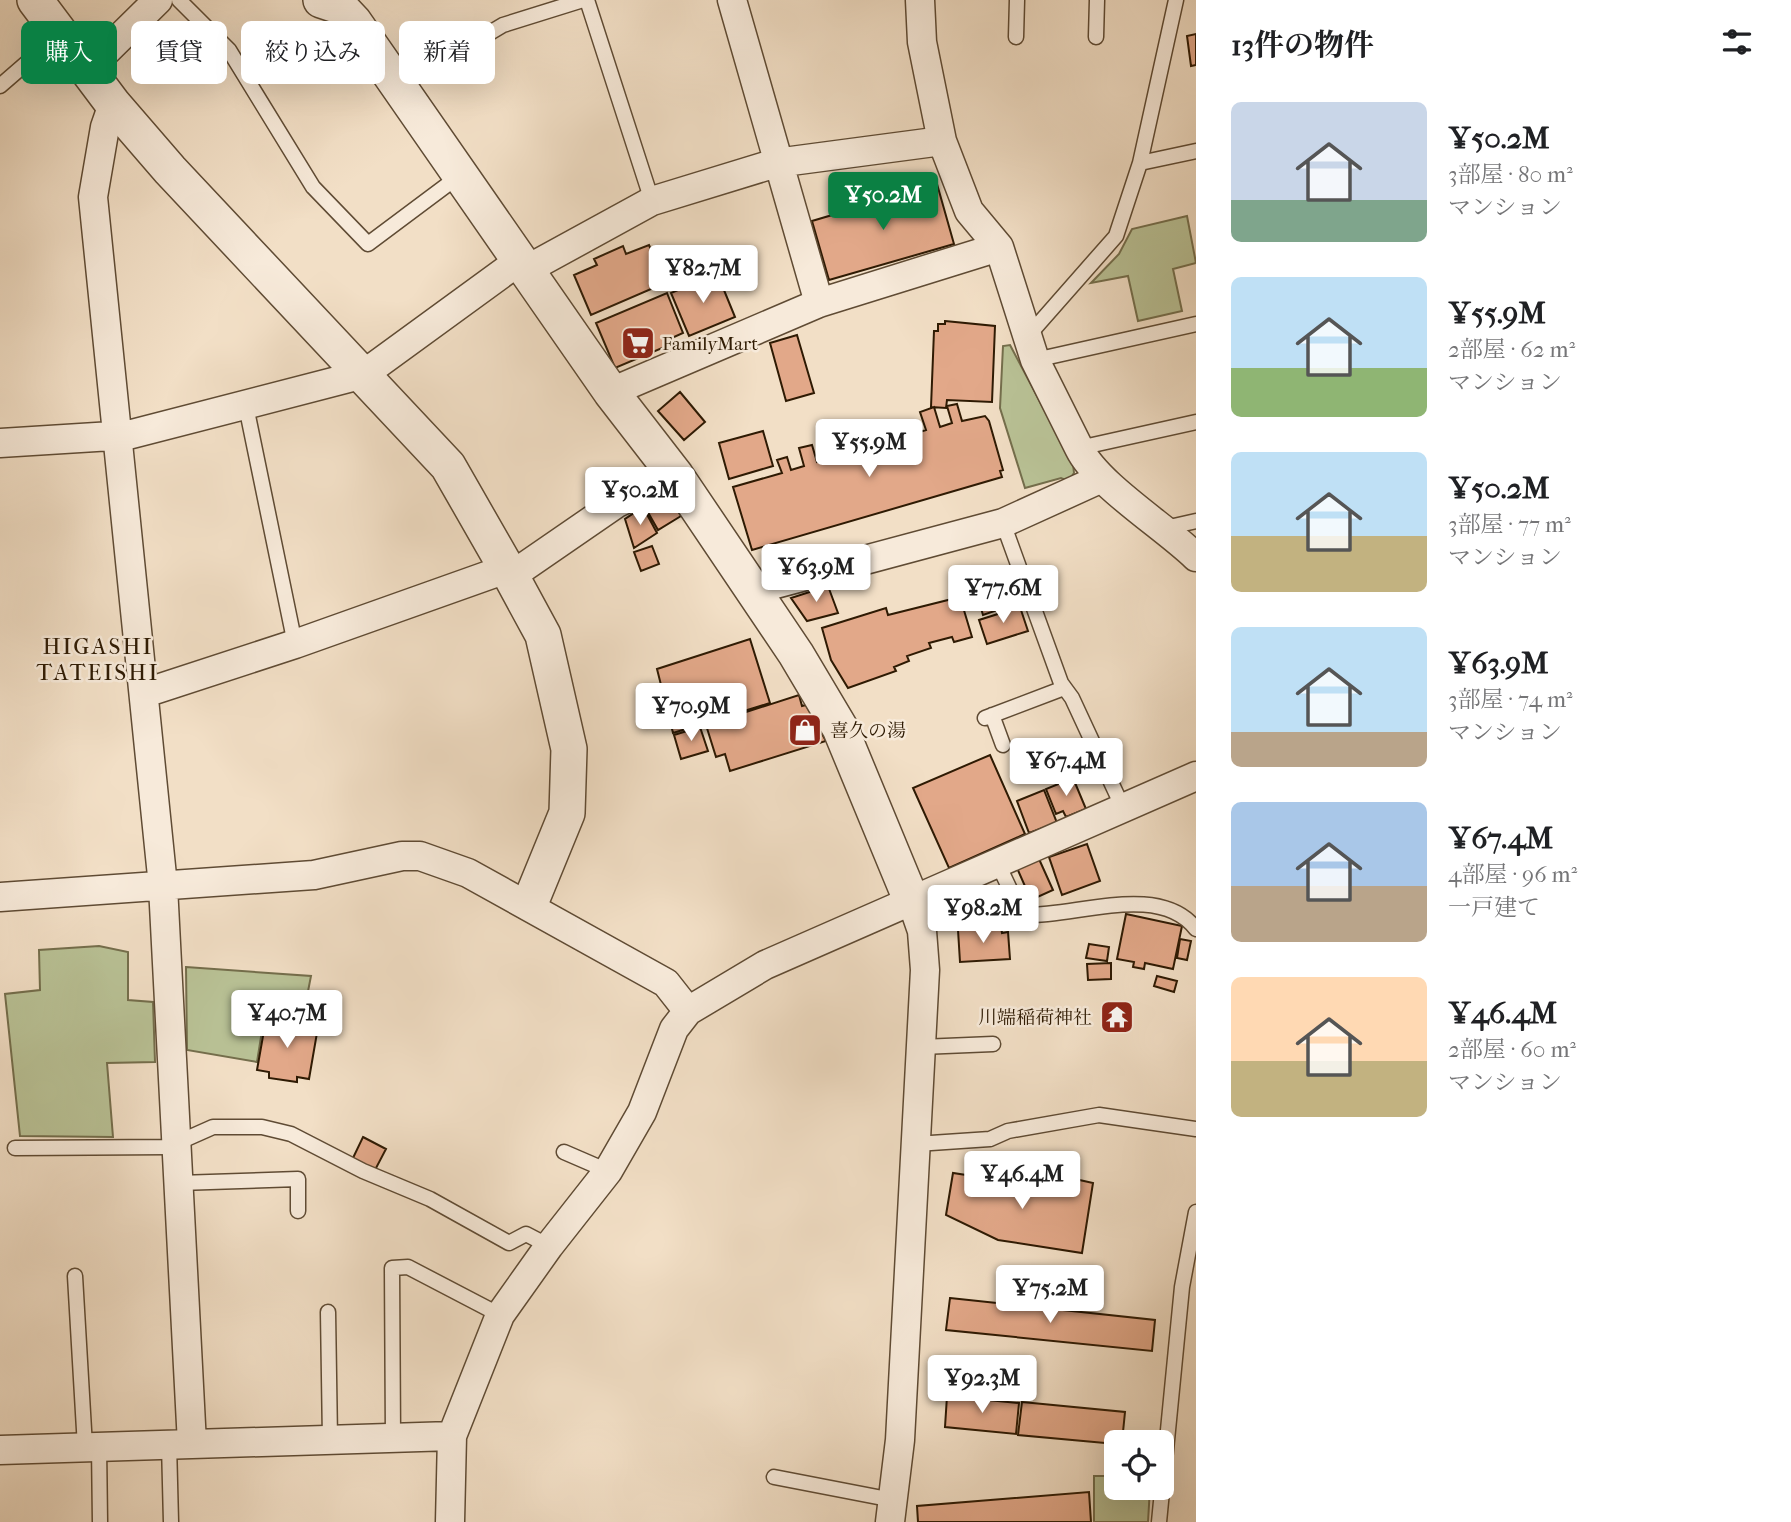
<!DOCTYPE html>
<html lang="ja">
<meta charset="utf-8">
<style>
:root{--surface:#fff;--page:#f2f2f2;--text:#202124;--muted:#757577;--accent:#0b8043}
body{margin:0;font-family:"IM FELL French Canon","Noto Serif JP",serif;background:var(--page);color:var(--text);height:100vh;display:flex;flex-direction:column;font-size:26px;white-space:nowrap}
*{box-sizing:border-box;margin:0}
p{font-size:23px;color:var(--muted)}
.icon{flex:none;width:38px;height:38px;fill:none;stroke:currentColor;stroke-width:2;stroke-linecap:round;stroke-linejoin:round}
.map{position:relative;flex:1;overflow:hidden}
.details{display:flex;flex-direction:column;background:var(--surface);width:595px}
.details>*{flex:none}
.hud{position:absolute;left:21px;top:21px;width:665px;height:63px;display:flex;gap:14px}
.buttons{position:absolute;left:1104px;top:1430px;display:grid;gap:14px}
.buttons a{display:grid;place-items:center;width:70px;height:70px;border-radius:10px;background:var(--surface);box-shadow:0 7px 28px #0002;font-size:35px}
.price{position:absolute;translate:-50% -60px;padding:0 16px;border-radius:7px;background:#fff;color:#222;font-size:23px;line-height:46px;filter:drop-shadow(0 2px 4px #0008)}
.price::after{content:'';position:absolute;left:50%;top:42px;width:21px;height:16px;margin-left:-10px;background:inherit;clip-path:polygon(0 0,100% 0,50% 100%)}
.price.on{background:var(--accent);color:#fff}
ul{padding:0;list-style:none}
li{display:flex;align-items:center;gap:21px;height:175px;padding:0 35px}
li span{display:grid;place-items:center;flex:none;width:196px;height:140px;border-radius:10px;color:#555}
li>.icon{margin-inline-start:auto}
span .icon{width:84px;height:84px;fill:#fffc;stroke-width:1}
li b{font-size:30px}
h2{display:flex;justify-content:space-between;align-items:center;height:84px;padding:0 35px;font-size:30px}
.pill{padding:0 24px;border-radius:10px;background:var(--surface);box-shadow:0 7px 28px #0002;font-size:24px;line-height:63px}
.pill.on{background:var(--accent);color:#fff}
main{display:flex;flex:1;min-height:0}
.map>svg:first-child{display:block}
.green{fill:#b9c296;stroke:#746e4c;stroke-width:2}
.building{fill:#e2a889;stroke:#2e1a03;stroke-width:2}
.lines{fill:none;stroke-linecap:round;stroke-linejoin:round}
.service-casing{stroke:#5f4b34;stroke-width:17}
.minor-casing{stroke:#5f4b34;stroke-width:31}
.tertiary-casing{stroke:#5f4b34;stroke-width:38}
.service{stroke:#f7eada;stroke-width:14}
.minor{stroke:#f7eada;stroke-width:28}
.tertiary{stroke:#f7eada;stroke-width:35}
.labels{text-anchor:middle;stroke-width:5;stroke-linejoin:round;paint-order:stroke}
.poi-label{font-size:19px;fill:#2e1a03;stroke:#f7eada;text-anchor:start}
.quarter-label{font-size:23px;letter-spacing:2px;fill:#2e1a03;stroke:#f7eada}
</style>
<main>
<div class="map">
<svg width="1196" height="1522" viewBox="0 0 1196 1522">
<rect width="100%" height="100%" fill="#f2dfc6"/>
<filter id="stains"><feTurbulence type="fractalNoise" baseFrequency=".00286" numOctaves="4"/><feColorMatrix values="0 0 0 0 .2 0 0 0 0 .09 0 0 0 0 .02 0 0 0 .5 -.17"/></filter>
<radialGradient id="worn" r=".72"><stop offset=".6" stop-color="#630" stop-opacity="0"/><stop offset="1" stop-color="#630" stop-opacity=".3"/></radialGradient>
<!-- green -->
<path class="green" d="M 1187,216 L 1196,263 L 1173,269 L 1182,311 L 1138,321 L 1128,276 L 1091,283 L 1119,254 L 1132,229 Z
M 1010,345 L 1073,464 L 1074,473 L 1068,481 L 1061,478 L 1025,488 L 1000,408 L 1003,346 Z
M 99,946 L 128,952 L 128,1000 L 153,1002 L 155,1062 L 107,1063 L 113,1137 L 20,1136 L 5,994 L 40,990 L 39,950 Z
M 186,967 L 311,976 L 303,1017 L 265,1012 L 257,1062 L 187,1050 Z
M 1094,1476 L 1116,1476 L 1116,1488 L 1150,1488 L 1148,1522 L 1094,1522 Z"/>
<!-- building -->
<path class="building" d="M 1196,34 L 1196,65 L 1191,66 L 1187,36 Z
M 937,184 L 954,244 L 829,280 L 812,221 Z
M 649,245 L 665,283 L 591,315 L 574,275 L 597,265 L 594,259 L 623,246 L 626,254 Z
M 717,273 L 735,317 L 689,336 L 671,293 Z
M 667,293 L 683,333 L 665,341 L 667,346 L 615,368 L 596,323 Z
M 945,321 L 995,326 L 992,402 L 947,400 L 946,408 L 931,407 L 934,331 L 938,331 L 938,324 L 945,324 Z
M 797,335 L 814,393 L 786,401 L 770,343 Z
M 680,392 L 705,422 L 684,440 L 658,411 Z
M 957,404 L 962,421 L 985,416 L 989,421 L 1003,470 L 1000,471 L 1002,477 L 752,550 L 733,487 L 782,473 L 777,460 L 787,457 L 791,470 L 804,466 L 799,448 L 812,445 L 817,462 L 926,430 L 920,412 L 934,407 L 940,427 L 952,423 L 947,406 Z
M 763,431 L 773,466 L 729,479 L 719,443 Z
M 663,497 L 671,498 L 681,516 L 658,530 L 645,507 Z
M 643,507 L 657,533 L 634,548 L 625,519 Z
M 652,546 L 659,564 L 641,571 L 634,552 Z
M 828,586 L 838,613 L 807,621 L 791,598 Z
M 1013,587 L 1018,603 L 983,615 L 978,598 Z
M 960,597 L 972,637 L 954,642 L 952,637 L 929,643 L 931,648 L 907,656 L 909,661 L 894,667 L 896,671 L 848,688 L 831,660 L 822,628 L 886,608 L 888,615 Z
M 1020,607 L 1028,631 L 987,644 L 979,620 Z
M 750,639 L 770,703 L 673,733 L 657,669 Z
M 799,695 L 802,706 L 806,705 L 826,741 L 730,771 L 725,754 L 716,757 L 706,725 Z
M 700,727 L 708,751 L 681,759 L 674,735 Z
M 990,755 L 1025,834 L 949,868 L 913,788 Z
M 1073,778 L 1086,809 L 1066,817 L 1063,811 L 1056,814 L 1046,789 Z
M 1044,790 L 1057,823 L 1029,833 L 1017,801 Z
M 1087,844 L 1100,881 L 1062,895 L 1049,857 Z
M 1039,859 L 1053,890 L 1031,900 L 1017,868 Z
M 992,892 L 1004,920 L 961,924 L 954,908 Z
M 1126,914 L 1182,926 L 1173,969 L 1145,963 L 1144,969 L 1133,967 L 1134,962 L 1117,959 Z
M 1001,927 L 1002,933 L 1008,932 L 1010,959 L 960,962 L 958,930 Z
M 1180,939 L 1191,941 L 1187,960 L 1177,958 Z
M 1089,944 L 1109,947 L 1107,961 L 1086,958 Z
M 1111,963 L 1111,979 L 1088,980 L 1087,964 Z
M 1157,976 L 1177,981 L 1174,992 L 1154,986 Z
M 1111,1013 L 1121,1013 L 1121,1021 L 1111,1021 Z
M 279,1018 L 318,1027 L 309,1079 L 297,1077 L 297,1082 L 269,1078 L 269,1072 L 257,1070 L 266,1019 L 279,1021 Z
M 363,1137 L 386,1149 L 375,1170 L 352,1160 Z
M 987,1171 L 1005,1174 L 1004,1181 L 1073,1192 L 1075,1179 L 1093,1183 L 1082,1253 L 998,1240 L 946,1215 L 953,1173 L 985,1178 Z
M 950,1298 L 1155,1320 L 1152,1351 L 946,1330 Z
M 947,1396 L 1019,1403 L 1016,1434 L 945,1427 Z
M 1022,1402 L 1125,1412 L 1122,1442 L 1116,1444 L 1018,1435 Z
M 1089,1492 L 1091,1522 L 918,1522 L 917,1506 Z"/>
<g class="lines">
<!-- service casing -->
<g class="service-casing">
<path id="service" d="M 179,0 L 229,50 L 313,187 L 368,244 L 459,176
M 587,0 L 652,201
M 1016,37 L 1017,0
M 1096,37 L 1097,0
M 0,86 L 60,34
M 399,87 L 503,25 L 583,0
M 1140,163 L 1196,151
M 1028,336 L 1116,236 L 1140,163 L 1176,0
M 1035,360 L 1196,324
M 246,406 L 295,644
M 1079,448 L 1196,422
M 1003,523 L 1061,683 L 1072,698 L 1123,808
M 1165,528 L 1196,521
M 992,715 L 1003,745
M 985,718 L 1064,688
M 998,864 L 1022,915 C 1073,918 1159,881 1196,929
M 921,1047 L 993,1044
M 916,1144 L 990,1139 L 1008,1131 L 1099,1115 L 1196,1129
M 15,1148 L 168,1147 L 213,1127 L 262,1127 L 291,1134 L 363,1171 L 430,1199 L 509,1243 L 526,1234 L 549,1246
M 564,1152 L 608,1171
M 179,1183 L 298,1179 L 298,1211
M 75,1276 L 85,1447
M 328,1312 L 330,1440
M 393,1438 L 392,1268 L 408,1267 L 500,1315
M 169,1444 L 171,1522
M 99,1446 L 100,1522
M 774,1477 L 893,1500
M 1159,1522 L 1182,1287 L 1196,1212"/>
</g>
<!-- minor casing -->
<g class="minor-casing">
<path id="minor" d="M 732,0 L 819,303
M 920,0 L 922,42 L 942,141 L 969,211 L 999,247 L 1035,360 L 1079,448 C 1097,485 1164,526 1196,557
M 87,70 L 158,0
M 113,104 L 105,127 L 93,197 L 163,886 L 192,1444
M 526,270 L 652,201 L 776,163 L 942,141
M 611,392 L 819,303 L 999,247
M 0,443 L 128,435 L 364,374 L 519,261
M 511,576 L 617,503 L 676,476
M 753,590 L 1003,523 L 1102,478
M 145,693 L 295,644 L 506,569
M 0,897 L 314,875 L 402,856 L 420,856 L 468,873 L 666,983 L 688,1011
M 0,1450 L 452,1436
M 450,1522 L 452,1436 L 500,1315 L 549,1246 L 608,1171 L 642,1112 L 674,1029 L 688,1011 L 765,965 L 1196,776
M 890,1522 L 900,1440 L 925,970 L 922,931 L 912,902"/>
</g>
<!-- tertiary casing -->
<g class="tertiary-casing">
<path id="tertiary" d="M 35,0 L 113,104 L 170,170 L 448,466 L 511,576 L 543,635 L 569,749 L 567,813 L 533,896
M 321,0 L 339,6 L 354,22 L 611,392 L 676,476 L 796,654 L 840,728 L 912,902"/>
</g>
<!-- service -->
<use href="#service" class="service"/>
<!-- minor -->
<use href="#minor" class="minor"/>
<!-- tertiary -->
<use href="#tertiary" class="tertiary"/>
</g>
<!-- icons -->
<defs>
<g id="supermarket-square" transform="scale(1.75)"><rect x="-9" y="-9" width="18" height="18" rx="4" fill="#8f2418" stroke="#f7eada"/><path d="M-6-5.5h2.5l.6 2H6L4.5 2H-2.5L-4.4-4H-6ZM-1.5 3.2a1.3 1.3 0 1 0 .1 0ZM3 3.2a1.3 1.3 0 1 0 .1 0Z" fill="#fff"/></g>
<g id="shop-square" transform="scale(1.75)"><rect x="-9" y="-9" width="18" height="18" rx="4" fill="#8f2418" stroke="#f7eada"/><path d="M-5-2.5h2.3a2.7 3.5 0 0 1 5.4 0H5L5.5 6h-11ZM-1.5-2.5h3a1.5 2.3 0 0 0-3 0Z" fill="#fff"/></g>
<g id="temple-square" transform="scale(1.75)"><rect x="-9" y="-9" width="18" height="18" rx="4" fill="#8f2418" stroke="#f7eada"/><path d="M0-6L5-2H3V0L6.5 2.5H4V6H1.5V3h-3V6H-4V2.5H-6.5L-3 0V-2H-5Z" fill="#fff"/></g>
</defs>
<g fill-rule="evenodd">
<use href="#supermarket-square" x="638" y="343"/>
<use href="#shop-square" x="805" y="730"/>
<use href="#temple-square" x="1117" y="1017"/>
</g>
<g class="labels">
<!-- poi labels -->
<g class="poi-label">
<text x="662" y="350">FamilyMart</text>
<text x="830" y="737">喜久の湯</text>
<text x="1092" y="1024" text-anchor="end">川端稲荷神社</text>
</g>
<!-- quarter labels -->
<g class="quarter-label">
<text x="98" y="654">HIGASHI<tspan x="98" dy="26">TATEISHI</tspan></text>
</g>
</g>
<rect width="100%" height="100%" filter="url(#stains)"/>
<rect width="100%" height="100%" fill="url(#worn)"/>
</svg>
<div class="buttons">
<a><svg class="icon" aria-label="locate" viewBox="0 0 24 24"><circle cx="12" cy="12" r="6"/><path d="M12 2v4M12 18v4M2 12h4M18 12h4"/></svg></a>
</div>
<b class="price on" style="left:883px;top:232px">¥50.2M</b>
<b class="price" style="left:703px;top:305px">¥82.7M</b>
<b class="price" style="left:869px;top:479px">¥55.9M</b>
<b class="price" style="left:640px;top:527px">¥50.2M</b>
<b class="price" style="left:816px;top:604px">¥63.9M</b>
<b class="price" style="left:1003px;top:625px">¥77.6M</b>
<b class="price" style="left:691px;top:743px">¥70.9M</b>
<b class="price" style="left:1066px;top:798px">¥67.4M</b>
<b class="price" style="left:983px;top:945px">¥98.2M</b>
<b class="price" style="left:287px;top:1050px">¥40.7M</b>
<b class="price" style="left:1022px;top:1211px">¥46.4M</b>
<b class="price" style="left:1050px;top:1325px">¥75.2M</b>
<b class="price" style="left:982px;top:1415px">¥92.3M</b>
<div class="hud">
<a class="pill on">購入</a>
<a class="pill">賃貸</a>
<a class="pill">絞り込み</a>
<a class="pill">新着</a>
</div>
</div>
<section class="details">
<h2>13件の物件<svg class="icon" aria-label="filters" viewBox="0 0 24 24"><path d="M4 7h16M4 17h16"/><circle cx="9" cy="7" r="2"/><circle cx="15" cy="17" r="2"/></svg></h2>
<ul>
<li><span style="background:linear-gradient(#c9d6e8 70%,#7fa58c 0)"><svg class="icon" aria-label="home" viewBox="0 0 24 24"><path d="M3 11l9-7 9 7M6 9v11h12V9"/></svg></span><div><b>¥50.2M</b><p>3部屋 · 80 m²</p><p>マンション</p></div></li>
<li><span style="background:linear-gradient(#bfe0f5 65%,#8fb573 0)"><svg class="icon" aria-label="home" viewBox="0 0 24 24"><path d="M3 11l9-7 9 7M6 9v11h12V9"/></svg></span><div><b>¥55.9M</b><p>2部屋 · 62 m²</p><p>マンション</p></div></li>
<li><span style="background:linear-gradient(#bfe0f5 60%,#c2b280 0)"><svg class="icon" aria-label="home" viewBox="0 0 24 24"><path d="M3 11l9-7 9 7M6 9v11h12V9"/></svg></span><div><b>¥50.2M</b><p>3部屋 · 77 m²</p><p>マンション</p></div></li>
<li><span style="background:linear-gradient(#bfe0f5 75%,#b9a48a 0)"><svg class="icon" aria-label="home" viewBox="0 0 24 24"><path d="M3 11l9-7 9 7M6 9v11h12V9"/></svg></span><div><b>¥63.9M</b><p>3部屋 · 74 m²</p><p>マンション</p></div></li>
<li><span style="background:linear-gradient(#a9c7e8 60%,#b9a48a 0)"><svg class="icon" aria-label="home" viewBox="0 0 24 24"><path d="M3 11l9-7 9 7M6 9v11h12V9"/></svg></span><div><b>¥67.4M</b><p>4部屋 · 96 m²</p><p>一戸建て</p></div></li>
<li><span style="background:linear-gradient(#ffd9b3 60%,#c2b280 0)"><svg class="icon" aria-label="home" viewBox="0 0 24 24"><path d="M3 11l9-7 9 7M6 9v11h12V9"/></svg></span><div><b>¥46.4M</b><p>2部屋 · 60 m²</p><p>マンション</p></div></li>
</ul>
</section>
</main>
